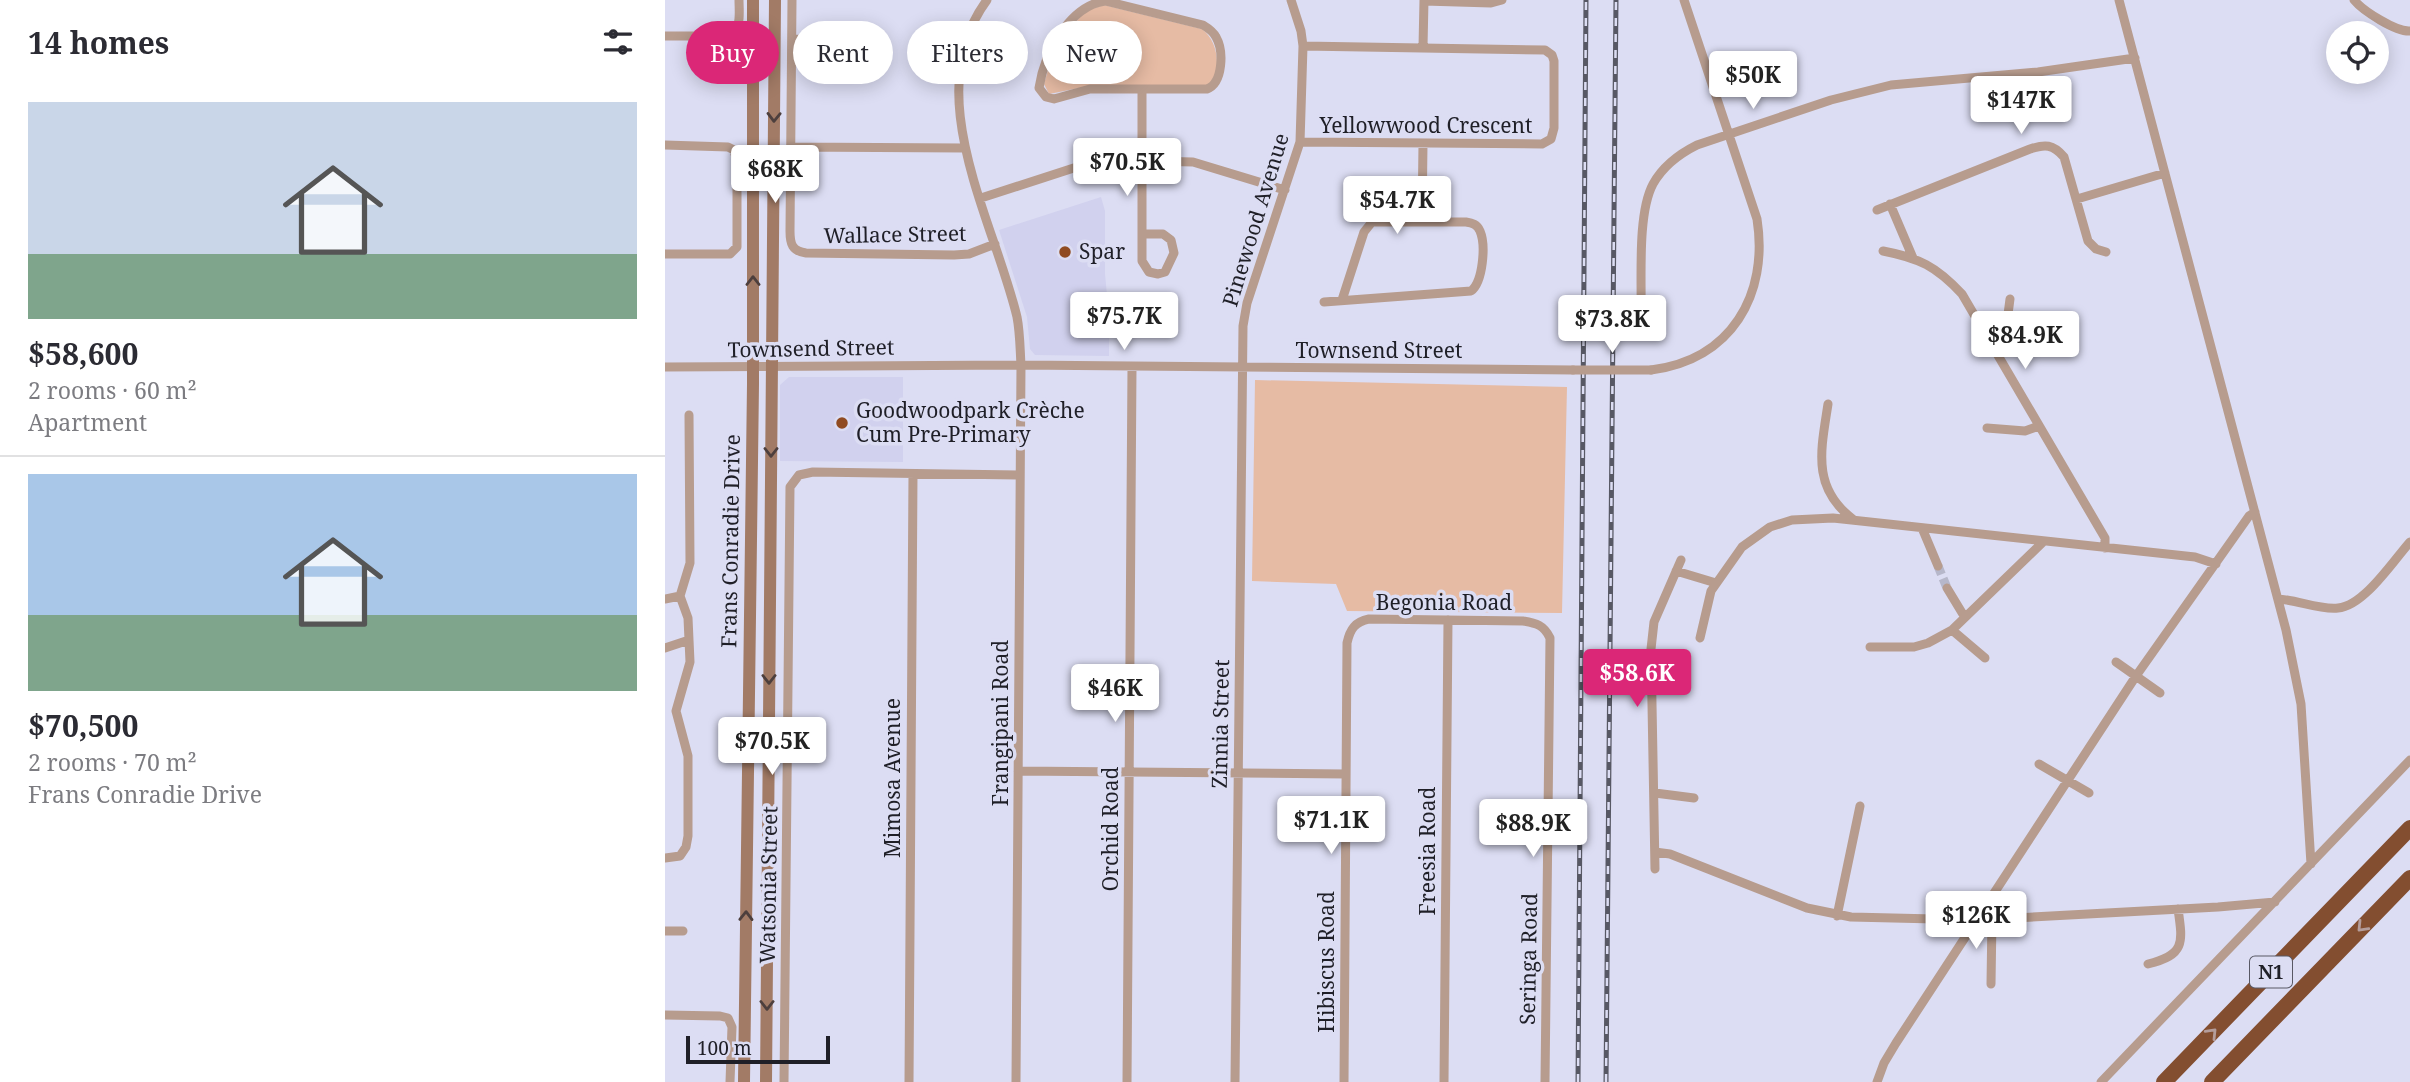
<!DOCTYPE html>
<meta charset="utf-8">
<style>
:root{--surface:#fff;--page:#f7f7f7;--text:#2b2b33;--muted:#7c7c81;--line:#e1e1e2;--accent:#db2777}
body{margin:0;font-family:"Noto Serif",serif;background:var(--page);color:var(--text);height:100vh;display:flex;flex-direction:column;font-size:26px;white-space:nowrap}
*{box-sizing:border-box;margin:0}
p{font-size:23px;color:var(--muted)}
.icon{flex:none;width:38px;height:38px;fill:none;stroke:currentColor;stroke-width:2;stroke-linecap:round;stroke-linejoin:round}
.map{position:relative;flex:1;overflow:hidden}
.drawer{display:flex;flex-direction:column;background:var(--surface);width:665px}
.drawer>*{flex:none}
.hud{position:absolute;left:21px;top:21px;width:665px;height:63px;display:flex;gap:14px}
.tools{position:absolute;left:1661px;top:21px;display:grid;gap:14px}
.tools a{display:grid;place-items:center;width:63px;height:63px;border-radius:50%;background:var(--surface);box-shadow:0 4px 18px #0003;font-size:35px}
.scale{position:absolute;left:21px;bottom:18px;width:144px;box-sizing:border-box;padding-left:7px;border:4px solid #1f1f27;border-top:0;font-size:19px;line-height:24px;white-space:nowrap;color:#1f1f27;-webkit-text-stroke:5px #dcddf3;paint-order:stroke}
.price{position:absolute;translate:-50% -60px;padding:0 16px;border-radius:7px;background:#fff;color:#222;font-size:23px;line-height:46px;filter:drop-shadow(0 2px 4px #0008)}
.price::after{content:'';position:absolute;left:50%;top:42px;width:21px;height:16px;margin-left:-10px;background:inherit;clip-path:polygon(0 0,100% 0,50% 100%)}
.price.selected{background:var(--accent);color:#fff}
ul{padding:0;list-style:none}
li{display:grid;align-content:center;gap:14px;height:371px;padding:0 28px}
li+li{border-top:2px solid var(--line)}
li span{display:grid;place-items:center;height:217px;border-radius:0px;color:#555}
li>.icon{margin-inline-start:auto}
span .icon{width:126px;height:126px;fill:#fffc;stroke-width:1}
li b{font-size:30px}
h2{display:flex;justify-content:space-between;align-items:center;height:84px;padding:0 28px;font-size:30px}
.chip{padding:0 24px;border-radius:32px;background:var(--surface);box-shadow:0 4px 18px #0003;font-size:24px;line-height:63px}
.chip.selected{background:var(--accent);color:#fff}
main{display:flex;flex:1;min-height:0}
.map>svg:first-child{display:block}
.built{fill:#d1d1ee}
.green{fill:#e6bba4}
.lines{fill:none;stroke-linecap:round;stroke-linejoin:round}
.street-tunnel{stroke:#b6b7ca;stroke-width:9;stroke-dasharray:9 4.5;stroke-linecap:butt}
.street{stroke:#b79c8e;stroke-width:9}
.secondary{stroke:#a27b66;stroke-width:12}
.highway{stroke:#834e30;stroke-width:16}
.rail-casing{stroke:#575864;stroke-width:5}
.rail{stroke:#dcddf3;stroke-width:2.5;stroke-dasharray:8;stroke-linecap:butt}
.street-bridge{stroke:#b79c8e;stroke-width:9}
.oneway{stroke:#4d3f3d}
.oneway2{stroke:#b49d9b}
.poi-dot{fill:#904b21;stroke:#dcddf3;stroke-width:2.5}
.labels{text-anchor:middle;stroke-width:7;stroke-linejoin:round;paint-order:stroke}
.shield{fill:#dcddf3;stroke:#585864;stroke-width:2}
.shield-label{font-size:19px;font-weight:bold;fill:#1f1f27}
.street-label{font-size:21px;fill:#1f1f27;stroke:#dcddf3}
.poi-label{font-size:21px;fill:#1f1f27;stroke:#dcddf3;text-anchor:start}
</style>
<main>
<section class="drawer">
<h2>14 homes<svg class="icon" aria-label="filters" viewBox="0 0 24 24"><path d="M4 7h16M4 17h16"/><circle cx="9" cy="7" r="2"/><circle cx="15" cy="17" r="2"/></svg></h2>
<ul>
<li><span style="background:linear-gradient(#c9d6e8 70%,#7fa58c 0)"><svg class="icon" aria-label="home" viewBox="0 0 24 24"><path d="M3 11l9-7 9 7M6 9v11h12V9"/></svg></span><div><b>$58,600</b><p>2 rooms · 60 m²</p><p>Apartment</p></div></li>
<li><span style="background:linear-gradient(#a9c7e8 65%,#7fa58c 0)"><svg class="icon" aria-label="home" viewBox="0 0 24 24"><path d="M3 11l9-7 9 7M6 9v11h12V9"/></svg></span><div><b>$70,500</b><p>2 rooms · 70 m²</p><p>Frans Conradie Drive</p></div></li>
</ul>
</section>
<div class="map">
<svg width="1745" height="1082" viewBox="0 0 1745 1082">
<rect width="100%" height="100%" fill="#dcddf3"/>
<!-- built -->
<path class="built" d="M 436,197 L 440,211 L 440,274 L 444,316 L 444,356 L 370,355 L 365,349 L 362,317 L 334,230 Z
M 124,377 L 238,377 L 238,462 L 115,461 L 115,385 Z"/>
<!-- green -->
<path class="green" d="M 439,5 L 537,29 C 553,41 557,69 545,85 L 429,85 L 384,94 L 379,84 L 387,56 L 414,18 L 423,10 Z
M 590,380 L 902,387 L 897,613 L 682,611 L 671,584 L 587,581 Z"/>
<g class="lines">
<!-- street-tunnel -->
<path class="street-tunnel" d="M 1273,566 L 1282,588"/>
<!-- street -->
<path class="street" d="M 127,0 L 125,231 C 125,244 127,251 141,253 L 289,255 L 304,254 L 330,244
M 322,0 C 253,93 329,220 352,317 C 355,332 355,349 356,365 L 351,1082
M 1454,0 L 1621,630 L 1636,704 L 1646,864
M 1689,0 C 1698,11 1731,32 1745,31
M 440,1 L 538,25 C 543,28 548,31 551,37 C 559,51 558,83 542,89 L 425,89 L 389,99 L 381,97 L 374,88 C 379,54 404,6 440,1 Z
M 759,1 L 826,3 L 837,0
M 0,36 L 64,36 C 77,29 74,13 74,0
M 127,39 L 194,40
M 758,47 L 759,0
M 635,142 L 877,144 L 886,139 L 889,128 L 889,61 L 887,55 L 880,50 L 638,46
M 0,145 L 63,147 L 69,150 L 72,161 L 72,247 L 65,254 L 0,254
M 125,147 L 299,148
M 316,198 L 421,164 L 444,160 L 528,162 L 620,190
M 1412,199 L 1500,173
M 1225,204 L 1248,258
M 1212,210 L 1365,149 C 1380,144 1388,144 1399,157 L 1423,241 L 1431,249 L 1441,252
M 757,221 L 758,144
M 477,234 L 498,234 L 506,240 L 509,253 L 500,272 L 493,274 L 484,272 L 477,261 L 477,89
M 1218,251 C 1254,258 1271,266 1297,294 L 1440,538 L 1440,548
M 659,302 L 806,291 C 818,282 821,245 815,231 C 812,224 807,223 801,222 L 707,222 L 699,232 L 677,300
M 976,315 C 977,280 972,214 988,184 C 998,166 1014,154 1032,145 L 1166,100 L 1226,85 L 1373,72 L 1470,58
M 1333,353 L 1340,337 L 1345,299
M 0,367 L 356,365 L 908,370
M 986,370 C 1066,360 1104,295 1092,219 L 1019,0
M 1163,404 C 1156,450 1146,488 1189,520
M 1322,428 L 1360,431 L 1374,426
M 1257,528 L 1273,566
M 1011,571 L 1051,583
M 1282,588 L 1299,616
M 0,599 L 15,596
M 1613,599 C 1633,600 1654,610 1673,608 C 1699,606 1728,561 1745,542
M 1287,630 L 1320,658
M 1035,638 L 1046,591 L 1077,547 L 1105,527 L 1127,520 L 1168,518 L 1530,557 L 1551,564
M 1205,647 L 1249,647 L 1263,643 L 1287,630 L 1378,542
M 0,648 L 24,640
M 1451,662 L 1495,693
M 1374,764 L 1424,793
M 353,771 L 681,774
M 990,793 L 1029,798
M 990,852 L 1005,854 L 1142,908 L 1186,917 L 1312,920 L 1553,907 L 1610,902
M 0,858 L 15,856 L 21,847 L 23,836 L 23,756 L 11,711 L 25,662 L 23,618 L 15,596 L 25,563 L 24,415
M 990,869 L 986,649 L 989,622 L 1016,560
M 1172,916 L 1195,806
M 0,931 L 18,931
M 1483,964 C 1520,955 1518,943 1513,909
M 1326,984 L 1327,918
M 0,1015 L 55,1016 L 63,1018 L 67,1027 L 65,1082
M 119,1082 L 125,487 L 134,475 L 148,472 L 355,475
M 244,1082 L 248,474
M 462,1082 L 467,367
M 570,1082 L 578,326 L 582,303 L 635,142 L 638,46 L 636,31 L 626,0
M 679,1082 L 682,643 C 685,629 690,622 704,619 L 858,621 C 871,623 879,625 885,638 L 880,1082
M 779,1082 L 783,620
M 1212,1082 L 1219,1063 L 1231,1043 L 1471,676 L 1584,516 L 1590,512
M 1436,1082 L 1745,760"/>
<!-- secondary -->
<path class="secondary" d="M 79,1082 L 88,384 L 88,0
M 101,1082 L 110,0"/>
<!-- highway -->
<path class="highway" d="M 1499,1082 L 1745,828
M 1547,1082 L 1745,878"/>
<!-- rail casing -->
<g class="rail-casing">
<path id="rail" d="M 913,1082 L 921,0
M 941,1082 L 951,0"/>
</g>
<!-- rail -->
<use href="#rail" class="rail"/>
<!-- street-bridge -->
<path class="street-bridge" d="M 908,370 L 986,370"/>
</g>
<!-- one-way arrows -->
<defs><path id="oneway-chevron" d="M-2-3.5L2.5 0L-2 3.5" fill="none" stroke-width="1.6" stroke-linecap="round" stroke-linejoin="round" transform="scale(1.75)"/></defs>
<g class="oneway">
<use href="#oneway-chevron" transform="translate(109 117) rotate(91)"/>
<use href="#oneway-chevron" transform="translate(88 281) rotate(-90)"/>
<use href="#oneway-chevron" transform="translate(106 452) rotate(90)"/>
<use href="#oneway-chevron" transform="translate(104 679) rotate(90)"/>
<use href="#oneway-chevron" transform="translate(81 916) rotate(-89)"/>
<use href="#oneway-chevron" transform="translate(102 1005) rotate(90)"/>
</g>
<g class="oneway2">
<use href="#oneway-chevron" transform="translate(1697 927) rotate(134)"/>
<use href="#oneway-chevron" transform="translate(1547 1033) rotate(-46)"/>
</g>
<!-- markers -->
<g class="poi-dot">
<circle cx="400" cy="252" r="7"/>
<circle cx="177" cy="423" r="7"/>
</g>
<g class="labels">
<!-- shield labels -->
<rect class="shield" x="1585" y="956.5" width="42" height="31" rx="5"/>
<g class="shield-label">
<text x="1606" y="979">N1</text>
</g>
<!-- street labels -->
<g class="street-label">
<text x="761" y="133">Yellowwood Crescent</text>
<text transform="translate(591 220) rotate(-73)" y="7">Pinewood Avenue</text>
<text transform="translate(230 235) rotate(-1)" y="7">Wallace Street</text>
<text transform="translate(146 349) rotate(-1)" y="7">Townsend Street</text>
<text x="714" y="358">Townsend Street</text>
<text transform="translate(66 541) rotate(-89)" y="7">Frans Conradie Drive</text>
<text x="779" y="610">Begonia Road</text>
<text transform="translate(336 723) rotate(-90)" y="7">Frangipani Road</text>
<text transform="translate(556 724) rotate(-89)" y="7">Zinnia Street</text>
<text transform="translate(228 778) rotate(-90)" y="7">Mimosa Avenue</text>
<text transform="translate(446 829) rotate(-90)" y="7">Orchid Road</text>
<text transform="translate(763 851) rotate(-90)" y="7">Freesia Road</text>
<text transform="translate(104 885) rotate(-89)" y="7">Watsonia Street</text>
<text transform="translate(864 959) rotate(-89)" y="7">Seringa Road</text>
<text transform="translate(662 962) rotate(-90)" y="7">Hibiscus Road</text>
</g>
<!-- poi labels -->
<g class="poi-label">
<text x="414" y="259">Spar</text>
<text x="191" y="418">Goodwoodpark Crèche<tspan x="191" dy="24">Cum Pre-Primary</tspan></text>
</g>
</g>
</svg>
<div class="tools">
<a><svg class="icon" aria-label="locate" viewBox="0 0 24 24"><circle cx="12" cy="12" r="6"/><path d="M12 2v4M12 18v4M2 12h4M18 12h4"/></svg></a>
</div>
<div class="scale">100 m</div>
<b class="price" style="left:1088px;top:111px">$50K</b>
<b class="price" style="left:1356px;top:136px">$147K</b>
<b class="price" style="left:462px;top:198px">$70.5K</b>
<b class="price" style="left:110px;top:205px">$68K</b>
<b class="price" style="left:732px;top:236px">$54.7K</b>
<b class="price" style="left:459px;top:352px">$75.7K</b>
<b class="price" style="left:947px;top:355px">$73.8K</b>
<b class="price" style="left:1360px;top:371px">$84.9K</b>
<b class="price selected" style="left:972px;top:709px">$58.6K</b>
<b class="price" style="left:450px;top:724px">$46K</b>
<b class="price" style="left:107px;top:777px">$70.5K</b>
<b class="price" style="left:666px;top:856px">$71.1K</b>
<b class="price" style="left:868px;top:859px">$88.9K</b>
<b class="price" style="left:1311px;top:951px">$126K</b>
<div class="hud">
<a class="chip selected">Buy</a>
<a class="chip">Rent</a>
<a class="chip">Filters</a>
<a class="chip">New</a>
</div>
</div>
</main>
